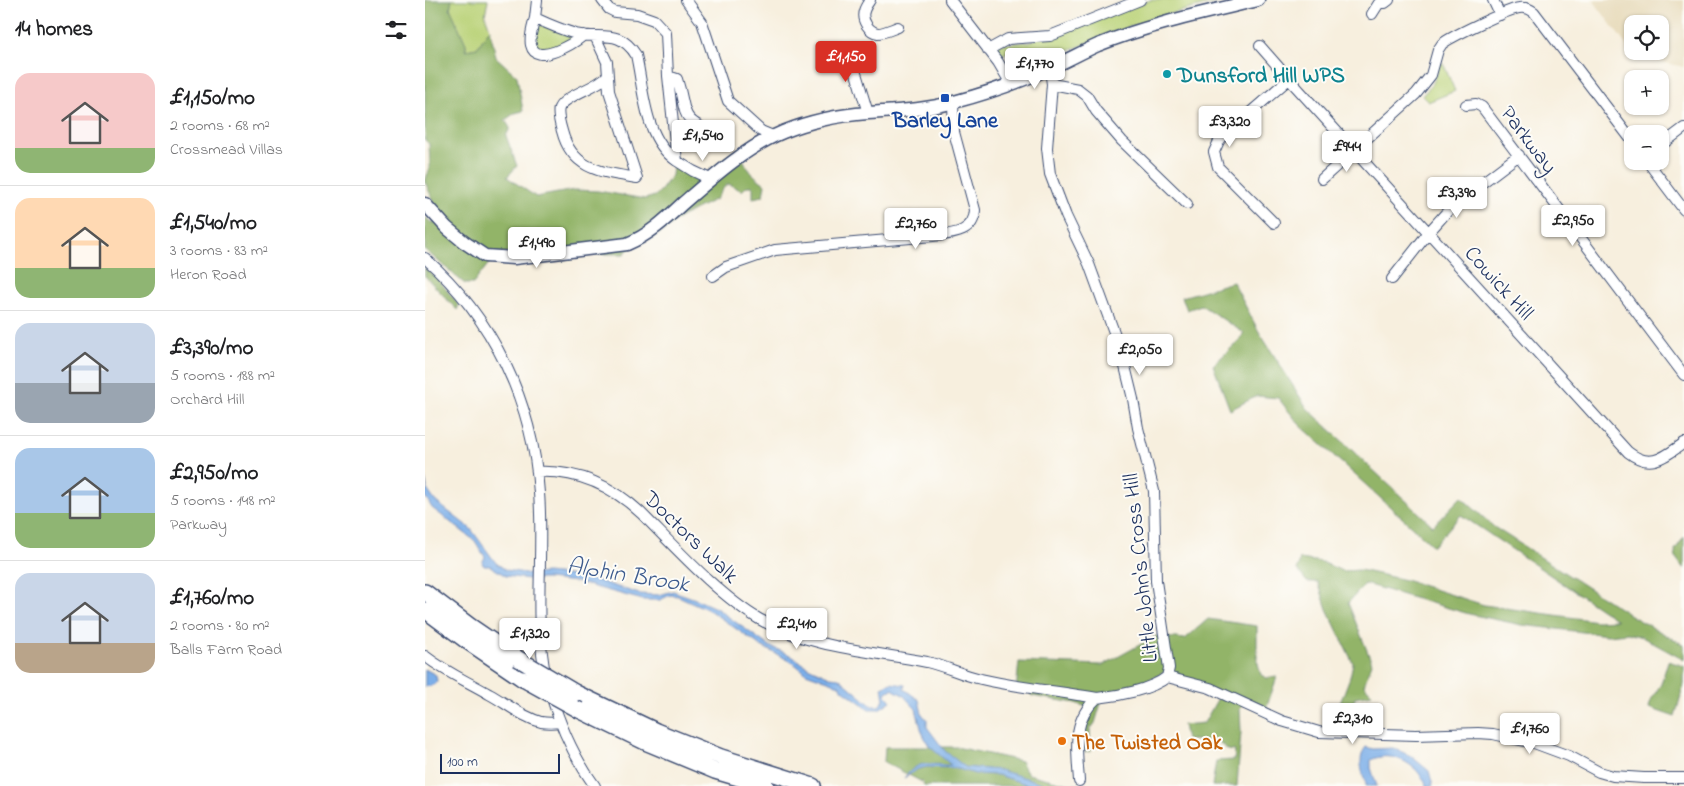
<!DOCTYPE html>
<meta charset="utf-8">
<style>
:root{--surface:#fff;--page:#f6f6f6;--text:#202124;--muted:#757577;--line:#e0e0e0;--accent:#d93025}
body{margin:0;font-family:"Indie Flower",sans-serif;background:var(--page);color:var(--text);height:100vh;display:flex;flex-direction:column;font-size:19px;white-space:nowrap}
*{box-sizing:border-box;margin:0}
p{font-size:16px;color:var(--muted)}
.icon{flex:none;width:28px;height:28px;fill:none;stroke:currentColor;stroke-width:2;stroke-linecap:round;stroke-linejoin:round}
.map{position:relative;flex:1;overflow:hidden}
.drawer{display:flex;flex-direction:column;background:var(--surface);width:425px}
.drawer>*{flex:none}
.fabs{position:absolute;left:1199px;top:15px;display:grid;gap:10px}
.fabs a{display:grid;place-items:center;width:45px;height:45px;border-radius:10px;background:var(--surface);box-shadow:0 1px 4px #0004;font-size:25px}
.scale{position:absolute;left:15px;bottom:12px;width:120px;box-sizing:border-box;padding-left:5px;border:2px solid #1b2f5e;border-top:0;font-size:14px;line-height:18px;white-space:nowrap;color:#1b2f5e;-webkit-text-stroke:4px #fdfcf7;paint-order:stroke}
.price{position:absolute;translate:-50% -42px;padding:0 11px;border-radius:5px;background:#fff;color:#222;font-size:16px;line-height:32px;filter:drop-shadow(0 1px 2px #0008)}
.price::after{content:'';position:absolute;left:50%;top:30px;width:15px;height:11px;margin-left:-8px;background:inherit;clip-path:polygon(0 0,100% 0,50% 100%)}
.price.current{background:var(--accent);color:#fff}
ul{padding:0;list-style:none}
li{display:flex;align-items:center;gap:15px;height:125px;padding:0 15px}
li+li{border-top:1px solid var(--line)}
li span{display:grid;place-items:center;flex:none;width:140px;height:100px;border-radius:15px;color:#555}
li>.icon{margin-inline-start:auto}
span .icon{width:60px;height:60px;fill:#fffc;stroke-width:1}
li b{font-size:21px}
h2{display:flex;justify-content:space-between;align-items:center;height:60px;padding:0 15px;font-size:21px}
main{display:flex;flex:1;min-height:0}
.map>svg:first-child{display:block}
.built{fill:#e7daba;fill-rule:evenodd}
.green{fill:#b9d277;stroke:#6a806a}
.forest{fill:#92b468;stroke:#567263}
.water{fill:#7baee8;stroke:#4b6ea3}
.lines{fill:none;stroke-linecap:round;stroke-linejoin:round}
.minor-casing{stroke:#3c4c71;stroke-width:12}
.major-casing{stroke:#3c4c71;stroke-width:15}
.highway-casing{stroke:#3c4c71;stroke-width:18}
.minor{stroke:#fff;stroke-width:10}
.major{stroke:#fff;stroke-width:12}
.highway{stroke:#fff;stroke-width:15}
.highway-bridge-casing{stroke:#3c4c71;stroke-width:18;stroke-linecap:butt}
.highway-bridge{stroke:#fff;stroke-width:15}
.culture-dot{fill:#0f9aa8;stroke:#fdfcf7;stroke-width:2}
.transit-dot{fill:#1a4fb4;stroke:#fdfcf7;stroke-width:2}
.food-dot{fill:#e8710a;stroke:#fdfcf7;stroke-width:2}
.labels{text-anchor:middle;stroke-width:4;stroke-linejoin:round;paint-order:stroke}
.culture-label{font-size:22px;font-weight:bold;fill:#0d838f;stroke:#fdfcf7;text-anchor:start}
.transit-label{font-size:22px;font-weight:bold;fill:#164399;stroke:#fdfcf7}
.street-label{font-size:22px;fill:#1b2f5e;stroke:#fdfcf7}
.food-label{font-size:22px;font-weight:bold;fill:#c56008;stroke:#fdfcf7;text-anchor:start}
.water-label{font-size:24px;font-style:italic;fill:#3d5b8e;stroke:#fdfcf7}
</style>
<main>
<section class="drawer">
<h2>14 homes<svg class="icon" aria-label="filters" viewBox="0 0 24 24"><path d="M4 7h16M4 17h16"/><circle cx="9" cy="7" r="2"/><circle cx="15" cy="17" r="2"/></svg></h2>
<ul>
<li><span style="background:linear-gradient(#f6c9c9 75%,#8fb573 0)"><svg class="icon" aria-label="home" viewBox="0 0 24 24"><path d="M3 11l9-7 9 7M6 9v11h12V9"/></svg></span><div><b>£1,150/mo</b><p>2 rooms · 68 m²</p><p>Crossmead Villas</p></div></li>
<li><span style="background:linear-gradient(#ffd9b3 70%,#8fb573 0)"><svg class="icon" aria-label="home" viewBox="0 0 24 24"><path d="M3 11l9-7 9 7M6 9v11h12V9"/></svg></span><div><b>£1,540/mo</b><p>3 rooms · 83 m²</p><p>Heron Road</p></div></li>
<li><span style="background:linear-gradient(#c9d6e8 60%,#9aa5b1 0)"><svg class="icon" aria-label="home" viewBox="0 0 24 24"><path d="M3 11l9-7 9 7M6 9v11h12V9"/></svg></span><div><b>£3,390/mo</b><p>5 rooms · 188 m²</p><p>Orchard Hill</p></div></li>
<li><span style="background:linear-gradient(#a9c7e8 65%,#8fb573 0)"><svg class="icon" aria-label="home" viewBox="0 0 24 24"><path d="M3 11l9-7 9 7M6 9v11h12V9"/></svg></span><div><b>£2,950/mo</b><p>5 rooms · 148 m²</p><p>Parkway</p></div></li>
<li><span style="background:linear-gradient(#c9d6e8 70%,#b9a48a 0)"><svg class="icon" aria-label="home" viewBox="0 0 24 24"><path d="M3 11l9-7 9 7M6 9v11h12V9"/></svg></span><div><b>£1,760/mo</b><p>2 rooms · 80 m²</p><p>Balls Farm Road</p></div></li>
</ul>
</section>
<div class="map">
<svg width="1259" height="786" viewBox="0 0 1259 786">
<rect width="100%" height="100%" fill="#fdfcf7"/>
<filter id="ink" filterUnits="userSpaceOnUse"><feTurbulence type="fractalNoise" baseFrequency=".02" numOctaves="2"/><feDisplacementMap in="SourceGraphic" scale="10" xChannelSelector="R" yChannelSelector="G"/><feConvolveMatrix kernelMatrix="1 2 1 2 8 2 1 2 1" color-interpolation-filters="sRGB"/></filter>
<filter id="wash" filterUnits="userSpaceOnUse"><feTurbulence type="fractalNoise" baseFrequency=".0096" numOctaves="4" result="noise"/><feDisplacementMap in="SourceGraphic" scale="20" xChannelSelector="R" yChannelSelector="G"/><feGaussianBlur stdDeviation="1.12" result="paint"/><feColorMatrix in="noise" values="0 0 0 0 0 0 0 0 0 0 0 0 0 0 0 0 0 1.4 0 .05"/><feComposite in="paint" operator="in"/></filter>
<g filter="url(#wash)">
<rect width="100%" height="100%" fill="#f7efde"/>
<!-- built -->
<path class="built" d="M 1168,0 L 1259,0 L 1259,67 L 1203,55 L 1201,45 ZM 1208,24 L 1235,24 L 1235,51 L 1208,51 Z"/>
<!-- green -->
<path class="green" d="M 27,0 L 63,0 L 60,15 L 65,29 L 52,48 L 41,50 L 41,44 L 25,8 Z
M 726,0 L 801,0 L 725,19 L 620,60 L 617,59 L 613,53 L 597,47 L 591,47 L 576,56 L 572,51 L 572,47 L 577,44 L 603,42 Z
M 111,23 L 151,38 L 124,52 L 113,51 L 108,40 Z
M 597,52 L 605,58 L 607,63 C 599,71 591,72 583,63 C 582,54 591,52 597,52 Z
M 1016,63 L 1018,63 L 1030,91 L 1003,102 L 997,96 L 1008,83 Z"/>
<!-- forest -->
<path class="forest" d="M 0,0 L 27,0 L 25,8 L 41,44 L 41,50 L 52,48 L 65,29 L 71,57 L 92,76 L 98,111 L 90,113 L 80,120 L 85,128 L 81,136 L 92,166 L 82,177 L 111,197 L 149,190 L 173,191 L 220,199 L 230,196 L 237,189 L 247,175 L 248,167 L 259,170 L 275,181 L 303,156 L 315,148 C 318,165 326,174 340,184 L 338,196 L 328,198 L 328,186 L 322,186 L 317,191 L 304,184 L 300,186 L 291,199 L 257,216 L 238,232 L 204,249 L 199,254 L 68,253 L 64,263 L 48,284 L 40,284 L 0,250 L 0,217 L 8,224 L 13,211 L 0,182 L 5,166 L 4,144 L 0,140 Z
M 0,268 L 11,277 L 34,305 L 32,310 L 0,276 Z
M 808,282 L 833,330 L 882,408 L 1008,526 L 1036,497 L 1069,527 L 1205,615 L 1259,645 L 1259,660 L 1217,637 L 1203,633 L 1183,635 L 1097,625 L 1044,614 L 940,584 L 923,603 L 947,663 L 939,685 L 947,694 L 930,697 L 926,713 L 914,706 L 925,677 L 928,663 L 902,609 L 893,582 L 882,582 L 872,570 L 875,559 L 897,562 L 917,571 L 935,570 L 980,580 L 1059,605 L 1172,621 L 1192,620 L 1036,515 L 1008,546 L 874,424 L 853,398 L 832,396 L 805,410 L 788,365 L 814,341 L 819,333 L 776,305 L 762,310 L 757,297 Z
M 1259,537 L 1259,569 L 1251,558 L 1250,550 Z
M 783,619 L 832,626 L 832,660 L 836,675 L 842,678 L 852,677 L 841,709 L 822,701 L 815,708 L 816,732 L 812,786 L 787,786 L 791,761 L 809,760 L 810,751 L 803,750 L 793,741 L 761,740 L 758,725 L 779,723 L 794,696 L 739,672 C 720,684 701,689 679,693 L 670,723 L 665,730 L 666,752 L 656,750 L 660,728 L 668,709 L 650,703 L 607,696 L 603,692 L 591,690 L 594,662 L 678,665 L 731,636 L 760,639 Z
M 1243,661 L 1259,666 L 1259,684 L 1250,717 L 1224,708 L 1226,700 L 1236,684 Z
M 460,747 L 531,747 L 596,761 L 603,774 L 643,784 L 673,786 L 499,786 L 497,782 L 459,762 Z"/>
<!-- water -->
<path class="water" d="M 0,479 L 3,491 L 10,501 L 46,529 L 71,563 L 81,570 L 106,574 L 122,573 L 151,576 L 171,580 L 214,594 L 234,595 L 248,591 L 268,598 L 291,608 L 344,646 L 365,655 L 383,667 L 405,677 L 414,678 L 447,706 L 454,706 L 459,700 L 457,687 L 466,683 L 480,685 L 479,689 L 494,700 L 497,714 L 502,720 L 502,727 L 520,751 L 540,767 L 575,770 L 627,786 L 607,786 L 573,775 L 550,774 L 530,768 L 502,767 L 493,769 L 479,778 C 496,757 503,766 526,765 L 504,746 L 497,732 L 491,709 L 478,695 L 467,689 L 462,692 L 461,695 L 466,701 L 454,709 L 444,709 L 418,690 L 414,685 L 381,673 L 367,662 L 336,646 L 284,610 L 253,596 L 245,595 L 235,600 L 218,600 L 151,582 L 122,579 L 103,579 L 81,576 L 65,566 L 59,566 L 57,563 L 60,557 L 50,541 L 7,508 L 0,496 Z
M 0,669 L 11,675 L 12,681 C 9,685 6,686 0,687 Z
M 941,747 L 948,749 L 968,748 L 986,756 L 1004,771 L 1008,786 L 1001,786 C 1001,781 999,780 996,776 C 986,761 963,751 946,760 L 946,768 L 952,786 L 940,786 L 941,784 C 937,772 932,758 941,747 Z"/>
</g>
<g filter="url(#ink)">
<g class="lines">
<!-- minor casing -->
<g class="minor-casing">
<path id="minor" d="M 112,0 L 110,18 C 123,24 137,30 151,34 C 176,40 194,28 211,55 C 219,90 219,139 252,161
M 177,0 L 184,9 L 190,12 L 212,14 L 229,20 L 241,33 L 243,76 L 252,161 L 268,171 L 285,179
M 261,0 L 277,22 L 303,101 L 336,131 L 348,136
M 445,0 C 443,3 440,7 439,11 C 436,20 444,32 453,33 C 459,33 467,29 473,27
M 525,0 L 573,62 L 586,84
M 1068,0 L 1075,15
M 947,14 L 954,3 L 960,3 L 964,0
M 110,18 C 108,26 104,37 106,45 C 111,67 149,43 159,35
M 170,36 L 182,62 L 184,91 L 212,178 C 177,172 147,170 137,131 C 135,124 132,114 134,108 C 140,95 172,88 182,76
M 835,46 L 864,79 L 1203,452 C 1226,470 1239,457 1259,443
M 423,47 L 443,113
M 563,50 L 583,39 L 625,36 L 715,0
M 243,76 L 252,79 C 264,116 251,115 290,135
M 627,84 L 653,89 L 662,96 L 671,111 L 697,141 L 762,204
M 1041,105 L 1051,104 L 1057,107 L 1259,375
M 1235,146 L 1259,128
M 1222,161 L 1259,210
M 897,179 L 991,94 L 1006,75 L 1013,50 L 1017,44 C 1025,37 1084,9 1094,8 C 1100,7 1105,9 1109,12 L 1208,142
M 849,223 L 793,167 L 789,152 L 794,141 L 799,135 L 864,79
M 0,258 C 68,318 108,402 114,493 C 119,555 108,617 121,678
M 288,276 L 301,267 L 350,250 L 508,236 C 526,234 549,234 550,210 L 529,132 L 528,103
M 967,279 L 1004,232 L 1029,204 L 1094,155
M 112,472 C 152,470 187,486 216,513 C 250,547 293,595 334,619 C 385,648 445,651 502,662 C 520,666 537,675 556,679 C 594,688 633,691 672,698 C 692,696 726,690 742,677 L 744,668 L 731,581 L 729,491 L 713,428 L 708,399 L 697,354 L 664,264 L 641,216 L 625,174 L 622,148 L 627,84 L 626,77 L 622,69
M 0,656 C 22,673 40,680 64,694 C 81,703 97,717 116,722 C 122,723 128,723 135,722
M 742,677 L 785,688 L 857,721 L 894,732 L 991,735 L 1053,733 L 1068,734 L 1109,743 L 1144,756 L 1174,772 L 1188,776 L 1219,778 L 1259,778
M 125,692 C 135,725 149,758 170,786
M 654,781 C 652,750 646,721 672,698"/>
</g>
<!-- major casing -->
<g class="major-casing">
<path id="major" d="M 0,204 L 22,228 L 39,242 L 60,256 L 89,258 L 202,244 C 224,235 240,220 257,204 C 287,178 321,147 358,132 C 385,121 415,115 443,113 C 472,111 501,110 529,102 C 559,94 590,84 618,71 C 637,63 655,53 673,45 C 725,24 779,13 833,0"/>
</g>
<!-- highway casing -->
<g class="highway-casing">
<path id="highway" d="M 0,592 L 45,626 L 92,658
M 0,610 L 39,639 L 98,679
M 151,693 L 231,731 L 296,757 L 388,786
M 154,710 L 220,742 L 290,771 L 341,786"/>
</g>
<!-- minor -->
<use href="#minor" class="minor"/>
<!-- major -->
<use href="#major" class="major"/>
<!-- highway -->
<use href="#highway" class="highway"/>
<!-- highway-bridge casing -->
<g class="highway-bridge-casing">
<path id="highway-bridge" d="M 92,658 L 151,693
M 98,679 L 154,710"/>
</g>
<!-- highway-bridge -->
<use href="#highway-bridge" class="highway-bridge"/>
</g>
</g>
<!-- markers -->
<circle class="culture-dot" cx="742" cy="74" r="5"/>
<rect class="transit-dot" x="515" y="93" width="10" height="10" rx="2.5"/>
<circle class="food-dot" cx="637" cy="741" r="5"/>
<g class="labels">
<!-- culture labels -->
<g class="culture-label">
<text x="752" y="82">Dunsford Hill WPS</text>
</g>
<!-- transit labels -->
<g class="transit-label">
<text x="520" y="127">Barley Lane</text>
</g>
<!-- street labels -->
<g class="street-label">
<text transform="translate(1105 139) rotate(53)" y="8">Parkway</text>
<text transform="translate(1075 282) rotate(48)" y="8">Cowick Hill</text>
<text transform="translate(267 536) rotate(44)" y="8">Doctors Walk</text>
<text transform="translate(714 568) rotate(-96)" y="8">Little John's Cross Hill</text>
</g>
<!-- food labels -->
<g class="food-label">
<text x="647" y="749">The Twisted Oak</text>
</g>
<!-- water labels -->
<g class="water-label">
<text transform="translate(203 574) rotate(9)" y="8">Alphin Brook</text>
</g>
</g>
</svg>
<div class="fabs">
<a><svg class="icon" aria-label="locate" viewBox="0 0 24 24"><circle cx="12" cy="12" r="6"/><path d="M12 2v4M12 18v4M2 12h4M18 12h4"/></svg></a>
<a>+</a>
<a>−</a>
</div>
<div class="scale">100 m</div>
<b class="price current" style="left:421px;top:83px">£1,150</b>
<b class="price" style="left:610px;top:90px">£1,770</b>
<b class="price" style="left:805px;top:148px">£3,320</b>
<b class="price" style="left:278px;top:162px">£1,540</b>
<b class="price" style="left:922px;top:173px">£944</b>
<b class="price" style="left:1032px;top:219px">£3,390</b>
<b class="price" style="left:1148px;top:247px">£2,950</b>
<b class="price" style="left:491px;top:250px">£2,760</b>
<b class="price" style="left:112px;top:269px">£1,490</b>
<b class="price" style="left:715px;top:376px">£2,050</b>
<b class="price" style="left:372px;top:650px">£2,410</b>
<b class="price" style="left:105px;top:660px">£1,320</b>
<b class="price" style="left:928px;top:745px">£2,310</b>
<b class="price" style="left:1105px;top:755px">£1,760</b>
</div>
</main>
